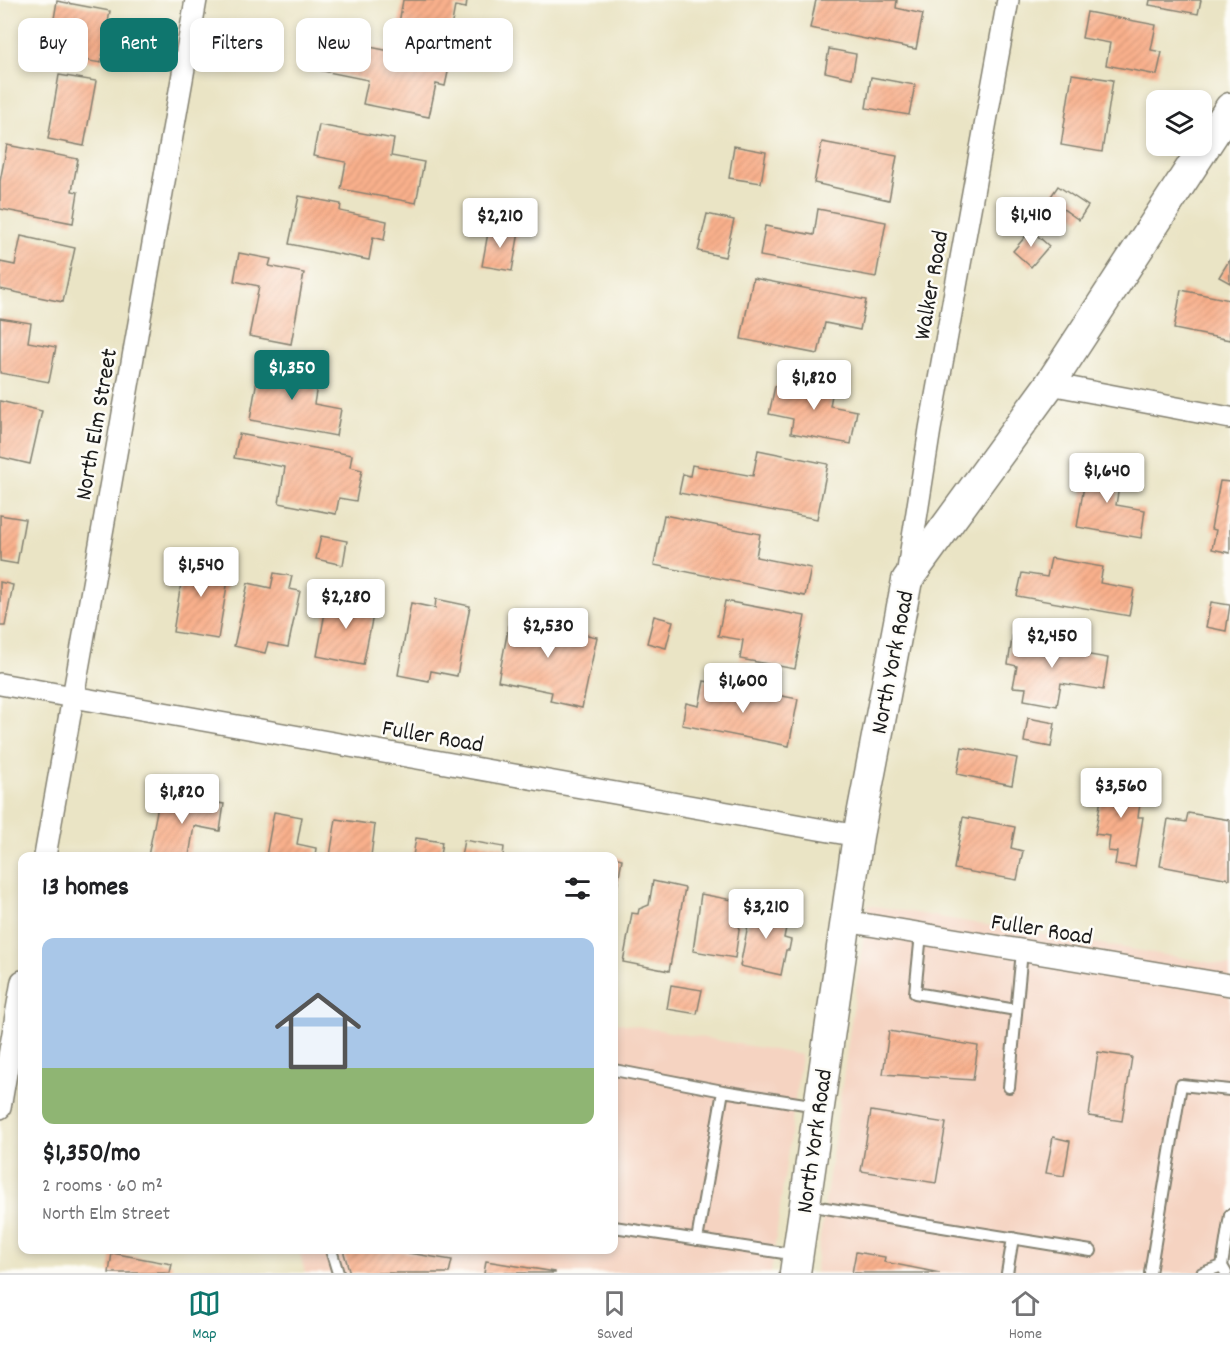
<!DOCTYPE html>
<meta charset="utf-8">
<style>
:root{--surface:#fff;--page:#f6f6f6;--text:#202124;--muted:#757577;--line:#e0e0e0;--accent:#0f766e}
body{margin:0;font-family:Dekko,sans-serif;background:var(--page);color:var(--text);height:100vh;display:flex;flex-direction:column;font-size:22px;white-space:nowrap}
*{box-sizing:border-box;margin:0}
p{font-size:20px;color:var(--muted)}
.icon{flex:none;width:33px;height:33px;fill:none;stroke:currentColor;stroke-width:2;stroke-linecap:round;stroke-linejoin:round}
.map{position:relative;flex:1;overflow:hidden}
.panel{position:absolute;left:18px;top:852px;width:600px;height:402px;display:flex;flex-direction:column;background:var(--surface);border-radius:12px;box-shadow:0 3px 9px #0003}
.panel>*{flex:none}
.hud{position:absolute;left:18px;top:18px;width:600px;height:54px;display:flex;gap:12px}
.fabs{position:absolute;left:1146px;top:90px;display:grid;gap:12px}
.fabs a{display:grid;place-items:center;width:66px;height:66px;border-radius:12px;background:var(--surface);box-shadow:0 3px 9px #0003;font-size:30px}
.price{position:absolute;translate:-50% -51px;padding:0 14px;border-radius:6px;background:#fff;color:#222;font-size:20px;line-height:39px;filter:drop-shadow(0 2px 3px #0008)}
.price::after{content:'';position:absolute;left:50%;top:36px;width:18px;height:14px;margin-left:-9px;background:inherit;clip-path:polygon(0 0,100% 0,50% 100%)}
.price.current{background:var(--accent);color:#fff}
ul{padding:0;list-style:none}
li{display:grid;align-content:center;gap:12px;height:318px;padding:0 24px}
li+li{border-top:2px solid var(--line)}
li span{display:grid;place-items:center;height:186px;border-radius:12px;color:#555}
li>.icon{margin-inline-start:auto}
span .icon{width:108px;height:108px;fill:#fffc;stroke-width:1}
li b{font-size:26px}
h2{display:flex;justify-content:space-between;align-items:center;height:72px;padding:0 24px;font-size:26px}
.tag{padding:0 21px;border-radius:12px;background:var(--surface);box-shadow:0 3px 9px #0003;font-size:21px;line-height:54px}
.tag.current{background:var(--accent);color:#fff}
.menu{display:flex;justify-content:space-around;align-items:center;height:84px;border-top:2px solid var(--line);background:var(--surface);font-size:16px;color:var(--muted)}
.menu a{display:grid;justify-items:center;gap:3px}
.menu .current{color:var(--accent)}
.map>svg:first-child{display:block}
.built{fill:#f5d3c1}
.building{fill:url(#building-hatch)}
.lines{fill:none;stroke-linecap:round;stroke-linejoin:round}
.service-casing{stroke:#838070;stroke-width:14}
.minor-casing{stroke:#838070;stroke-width:24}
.secondary-casing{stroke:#838070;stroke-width:33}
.service{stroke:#fff;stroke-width:10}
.minor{stroke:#fff;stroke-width:21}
.secondary{stroke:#fff;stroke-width:30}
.labels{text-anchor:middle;stroke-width:5;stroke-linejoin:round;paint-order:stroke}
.street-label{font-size:24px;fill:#1c1c1c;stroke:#fdfcf7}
</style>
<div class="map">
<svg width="1230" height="1273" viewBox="0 0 1230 1273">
<defs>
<pattern id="building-hatch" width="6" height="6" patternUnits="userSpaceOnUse" patternTransform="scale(1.5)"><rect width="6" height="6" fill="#f9b08c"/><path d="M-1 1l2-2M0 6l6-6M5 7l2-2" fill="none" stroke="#d59778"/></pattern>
</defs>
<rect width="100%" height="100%" fill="#fdfcf7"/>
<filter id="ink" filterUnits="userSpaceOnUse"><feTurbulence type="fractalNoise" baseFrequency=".0167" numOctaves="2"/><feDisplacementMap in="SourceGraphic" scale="12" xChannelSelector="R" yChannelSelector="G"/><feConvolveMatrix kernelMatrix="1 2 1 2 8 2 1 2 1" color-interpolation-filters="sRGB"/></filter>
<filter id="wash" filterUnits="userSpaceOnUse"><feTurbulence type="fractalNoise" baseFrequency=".008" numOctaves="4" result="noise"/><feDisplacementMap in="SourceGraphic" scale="24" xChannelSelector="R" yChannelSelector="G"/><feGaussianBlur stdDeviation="1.35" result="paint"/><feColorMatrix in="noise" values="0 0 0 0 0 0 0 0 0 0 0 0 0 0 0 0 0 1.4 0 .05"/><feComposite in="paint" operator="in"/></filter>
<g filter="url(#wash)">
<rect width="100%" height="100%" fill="#eae4c5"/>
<!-- built -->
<path class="built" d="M 868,905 L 1230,966 L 1230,1273 L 815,1273 Z
M 614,1022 L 801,1055 L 771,1273 L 305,1273 L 299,1250 L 614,1250 Z"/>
<g id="blocks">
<!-- building -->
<path class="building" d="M 403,0 L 467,0 L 466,8 L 455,6 L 449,39 L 398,29 Z
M 816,0 L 897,0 L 896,8 L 923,14 L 916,49 L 810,28 Z
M 1150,0 L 1201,0 L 1198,14 L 1149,5 Z
M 57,1 L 110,11 L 101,63 L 48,54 Z
M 1087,12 L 1156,25 L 1151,50 L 1162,52 L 1157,75 L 1106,65 L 1110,43 L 1082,38 Z
M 325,38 L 450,63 L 445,86 L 436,84 L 429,117 L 363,104 L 368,80 L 318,70 Z
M 829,49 L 856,54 L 852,78 L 825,72 Z
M 1072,74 L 1113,80 L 1102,152 L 1061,145 Z
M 59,75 L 96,81 L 84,146 L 48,139 Z
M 871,77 L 915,85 L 909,115 L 866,108 Z
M 319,125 L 394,139 L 391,156 L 424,162 L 416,203 L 341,189 L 346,162 L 313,156 Z
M 822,142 L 897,156 L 889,200 L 814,183 Z
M 7,145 L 78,159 L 72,191 L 78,192 L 73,223 L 0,209 L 0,181 Z
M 734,146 L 766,152 L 761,183 L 729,178 Z
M 1058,186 L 1088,206 L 1079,220 L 1049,199 Z
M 299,196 L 341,204 L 340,211 L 387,221 L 384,240 L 373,237 L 369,260 L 289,244 Z
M 818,209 L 886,222 L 876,277 L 760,256 L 765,226 L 814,235 Z
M 707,214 L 734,220 L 725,257 L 698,251 Z
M 489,227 L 519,232 L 512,271 L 482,266 Z
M 1031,230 L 1049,246 L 1031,267 L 1013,251 Z
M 21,236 L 75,248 L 63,302 L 0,289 L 0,262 L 15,265 Z
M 239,253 L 271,259 L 269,266 L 304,273 L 291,344 L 249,336 L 259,286 L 234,281 Z
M 1230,259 L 1230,283 L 1219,277 Z
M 753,278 L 866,300 L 860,330 L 825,323 L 818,354 L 741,339 Z
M 1181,290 L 1230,300 L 1230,340 L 1174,329 Z
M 0,318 L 31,323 L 28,342 L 56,347 L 49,382 L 0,373 Z
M 260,362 L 319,374 L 314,404 L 341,409 L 336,436 L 250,420 Z
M 798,376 L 834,384 L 830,406 L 857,411 L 851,444 L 791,433 L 793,419 L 769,414 L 775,386 L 796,390 Z
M 0,401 L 42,411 L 30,464 L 0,457 Z
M 239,434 L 352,455 L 350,467 L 362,470 L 356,501 L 339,498 L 336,514 L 279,503 L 285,467 L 234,458 Z
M 758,450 L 828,464 L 817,519 L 679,493 L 683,474 L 690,476 L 692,465 L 753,476 Z
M 1088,462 L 1122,468 L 1116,505 L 1145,510 L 1141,538 L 1077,527 Z
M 1220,481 L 1230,482 L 1230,553 L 1212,549 L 1216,530 L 1211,529 Z
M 0,515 L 25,519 L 17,564 L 0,561 Z
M 664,515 L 760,534 L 756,557 L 811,568 L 805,596 L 654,565 Z
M 321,536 L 347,541 L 343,565 L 316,559 Z
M 186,553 L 212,557 L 210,570 L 229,574 L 218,639 L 173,632 Z
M 1051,558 L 1103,567 L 1100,583 L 1134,589 L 1129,616 L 1017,596 L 1022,573 L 1047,577 Z
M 274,573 L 292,576 L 289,589 L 300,591 L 288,647 L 268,643 L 265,653 L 234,646 L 248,583 L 271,588 Z
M 0,582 L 13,585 L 5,626 L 0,626 Z
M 328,596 L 375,605 L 363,665 L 317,656 Z
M 436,599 L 470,606 L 457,676 L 431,671 L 429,681 L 398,675 L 411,603 L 435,608 Z
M 725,601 L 805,616 L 795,669 L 740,659 L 743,640 L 718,636 Z
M 1211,602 L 1230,605 L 1226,631 L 1206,627 Z
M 536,616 L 569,623 L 568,631 L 597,637 L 582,708 L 550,701 L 552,692 L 498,681 L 510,619 L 535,624 Z
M 654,616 L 673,621 L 666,648 L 647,643 Z
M 1013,632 L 1038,635 L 1036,646 L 1108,658 L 1103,690 L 1061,683 L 1057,706 L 1024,700 L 1026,688 L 1013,687 L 1017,666 L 1008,664 Z
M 704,681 L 798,699 L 789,746 L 682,725 L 686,703 L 699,706 Z
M 1028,718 L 1055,723 L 1051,747 L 1024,742 Z
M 962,747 L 1017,758 L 1012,785 L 957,774 Z
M 1105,775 L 1129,779 L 1128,789 L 1142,791 L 1138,817 L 1143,817 L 1135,867 L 1115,864 L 1117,852 L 1108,851 L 1110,836 L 1095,834 Z
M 160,796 L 192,802 L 192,799 L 224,804 L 220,831 L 194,826 L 189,856 L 148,856 Z
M 274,812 L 302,817 L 297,844 L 316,848 L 315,856 L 266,856 Z
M 1188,813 L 1230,820 L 1230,879 L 1160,866 L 1168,819 L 1186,822 Z
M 963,817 L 1015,827 L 1011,848 L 1023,851 L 1017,880 L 954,869 Z
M 336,819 L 375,825 L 371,856 L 330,856 Z
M 416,838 L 442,842 L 440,856 L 413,856 Z
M 464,840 L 504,847 L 503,856 L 461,856 Z
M 614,857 L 622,859 L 615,898 L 614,898 Z
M 653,881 L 685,888 L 669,971 L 623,962 L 632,913 L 638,914 L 639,909 L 649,905 Z
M 701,894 L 743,902 L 735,958 L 693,951 Z
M 752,905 L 789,912 L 784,938 L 791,940 L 789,950 L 786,950 L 781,975 L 740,966 Z
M 671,985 L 702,990 L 697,1014 L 667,1009 Z
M 889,1031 L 978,1046 L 973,1080 L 883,1074 Z
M 1098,1052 L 1132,1057 L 1122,1121 L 1089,1116 Z
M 871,1111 L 946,1123 L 936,1183 L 861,1171 Z
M 1053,1137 L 1070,1141 L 1064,1176 L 1046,1173 Z
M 343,1250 L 390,1250 L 452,1260 L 449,1273 L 350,1273 Z
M 856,1252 L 885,1257 L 884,1262 L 940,1273 L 852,1273 Z
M 112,1253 L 172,1264 L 170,1273 L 109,1273 Z
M 486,1261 L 555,1272 L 555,1273 L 484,1273 Z"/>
</g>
</g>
<g filter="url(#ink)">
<use href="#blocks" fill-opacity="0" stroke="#838070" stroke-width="1.5"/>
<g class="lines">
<!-- service casing -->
<g class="service-casing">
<path id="service" d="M 921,934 L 915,993 L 1016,1010
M 614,1070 L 723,1091 L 817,1106
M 1009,1087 L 1022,951
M 807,1205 L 1091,1251
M 614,1227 L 797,1255
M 697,1240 L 723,1091
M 331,1250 L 338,1273
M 1007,1273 L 1013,1238
M 1150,1273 L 1181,1085 L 1230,1090
M 1202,1273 L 1222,1266
M 1226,1273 L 1222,1266 L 1230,1215"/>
</g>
<!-- minor casing -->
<g class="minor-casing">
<path id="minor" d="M 1050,384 L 1230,418
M 907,576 L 930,429 L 1008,0
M 0,684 L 858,836
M 45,856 L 196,0
M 845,921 L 1230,985
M 0,1108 L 22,981"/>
</g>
<!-- secondary casing -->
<g class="secondary-casing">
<path id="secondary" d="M 795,1273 L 858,836 L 907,580 L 1050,384 L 1230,108"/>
</g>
<!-- service -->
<use href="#service" class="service"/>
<!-- minor -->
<use href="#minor" class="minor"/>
<!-- secondary -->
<use href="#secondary" class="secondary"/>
</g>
</g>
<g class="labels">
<!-- street labels -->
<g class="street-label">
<text transform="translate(930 285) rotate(-80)" y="8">Walker Road</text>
<text transform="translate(95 424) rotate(-80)" y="8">North Elm Street</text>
<text transform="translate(891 662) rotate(-79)" y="8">North York Road</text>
<text transform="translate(433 735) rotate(10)" y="8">Fuller Road</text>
<text transform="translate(1042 928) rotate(9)" y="8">Fuller Road</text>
<text transform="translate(813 1141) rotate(-82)" y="8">North York Road</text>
</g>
</g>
</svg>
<div class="fabs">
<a><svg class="icon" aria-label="layers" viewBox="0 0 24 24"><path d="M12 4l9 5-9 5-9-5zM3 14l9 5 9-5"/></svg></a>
</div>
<b class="price" style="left:1031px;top:248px">$1,410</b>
<b class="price" style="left:500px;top:249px">$2,210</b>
<b class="price current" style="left:292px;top:401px">$1,350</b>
<b class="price" style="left:814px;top:411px">$1,820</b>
<b class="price" style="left:1107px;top:504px">$1,640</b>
<b class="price" style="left:201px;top:598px">$1,540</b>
<b class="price" style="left:346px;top:630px">$2,280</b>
<b class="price" style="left:548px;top:659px">$2,530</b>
<b class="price" style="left:1052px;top:669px">$2,450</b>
<b class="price" style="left:743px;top:714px">$1,600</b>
<b class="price" style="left:1121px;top:819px">$3,560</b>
<b class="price" style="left:182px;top:825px">$1,820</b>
<b class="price" style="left:766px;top:940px">$3,210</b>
<div class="hud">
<a class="tag">Buy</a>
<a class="tag current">Rent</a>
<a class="tag">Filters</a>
<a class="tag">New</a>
<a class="tag">Apartment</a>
</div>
<section class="panel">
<h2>13 homes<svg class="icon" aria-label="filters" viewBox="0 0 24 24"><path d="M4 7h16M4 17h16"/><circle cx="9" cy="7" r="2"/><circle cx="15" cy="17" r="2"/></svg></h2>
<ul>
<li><span style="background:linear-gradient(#a9c7e8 70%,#8fb573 0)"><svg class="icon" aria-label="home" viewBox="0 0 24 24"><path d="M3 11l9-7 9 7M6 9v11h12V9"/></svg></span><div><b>$1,350/mo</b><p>2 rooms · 60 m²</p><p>North Elm Street</p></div></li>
</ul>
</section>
</div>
<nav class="menu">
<a class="current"><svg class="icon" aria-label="map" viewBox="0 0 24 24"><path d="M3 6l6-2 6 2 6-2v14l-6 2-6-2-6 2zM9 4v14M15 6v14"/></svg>Map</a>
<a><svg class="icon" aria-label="saved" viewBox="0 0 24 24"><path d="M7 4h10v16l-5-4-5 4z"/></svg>Saved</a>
<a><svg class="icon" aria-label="home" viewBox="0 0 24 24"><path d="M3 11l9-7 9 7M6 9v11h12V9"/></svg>Home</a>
</nav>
